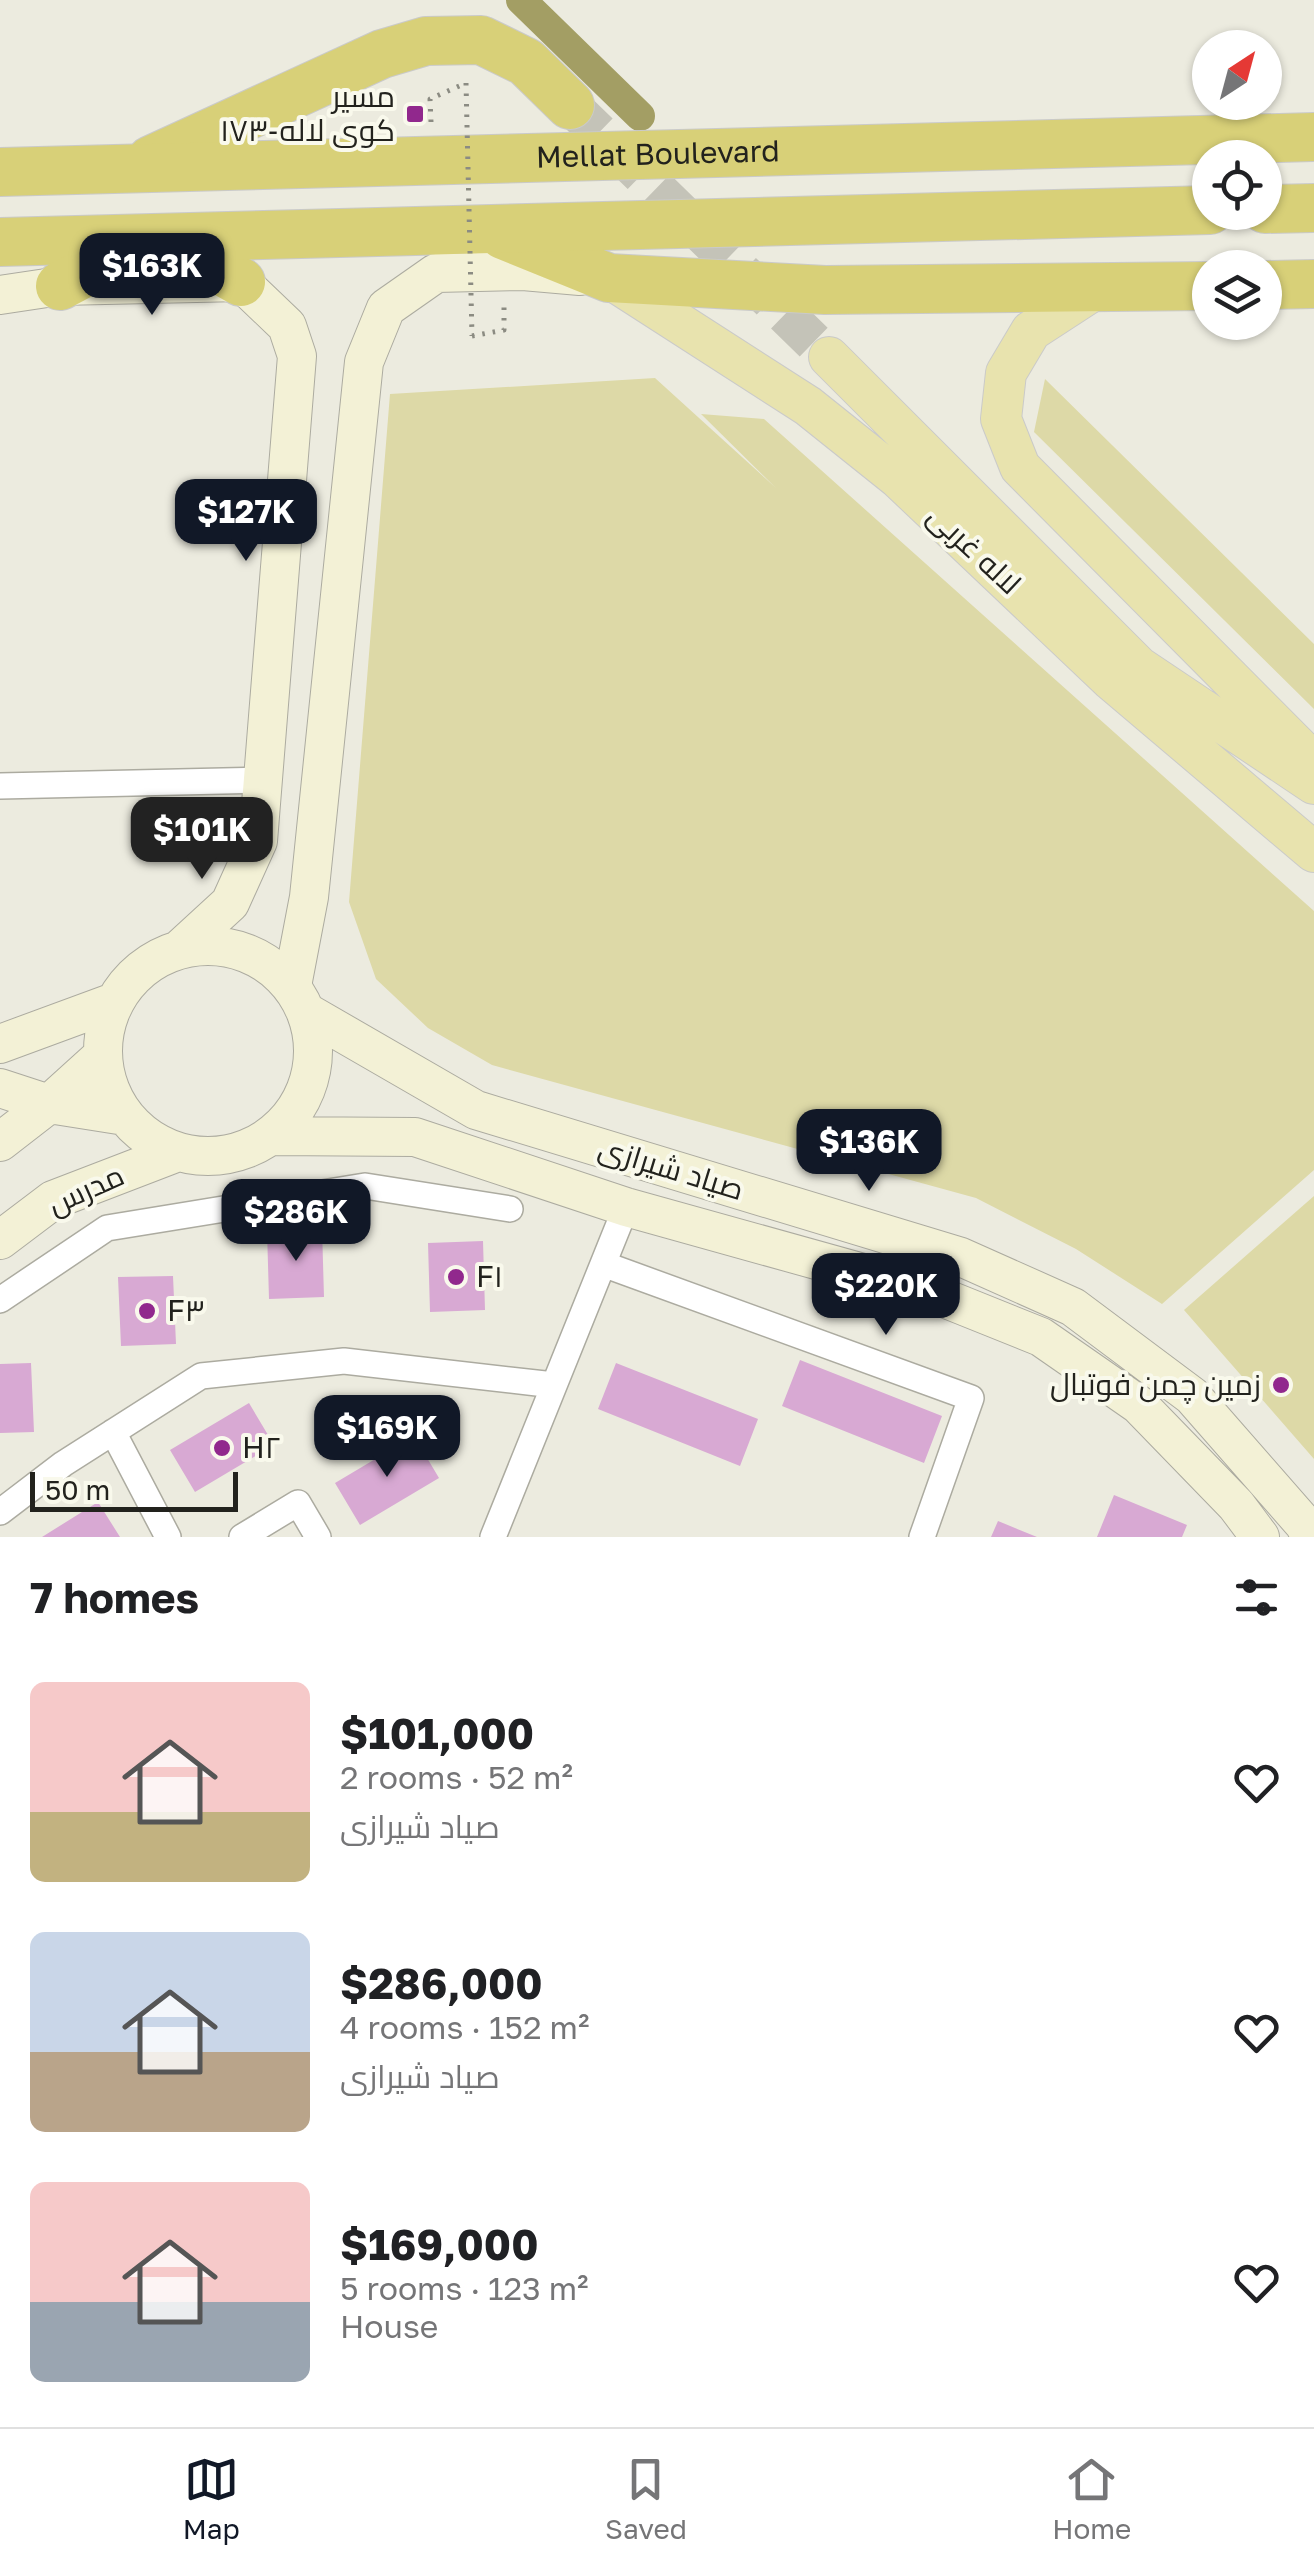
<!DOCTYPE html>
<meta charset="utf-8">
<style>
:root{--surface:#fff;--page:#f2f2f2;--text:#202124;--muted:#757577;--line:#e0e0e0;--accent:#111827}
body{margin:0;font-family:"Golos Text",Cairo,sans-serif;background:var(--page);color:var(--text);height:100vh;display:flex;flex-direction:column;font-size:38px;white-space:nowrap}
*{box-sizing:border-box;margin:0}
p{font-size:32px;color:var(--muted)}
.icon{flex:none;width:55px;height:55px;fill:none;stroke:currentColor;stroke-width:2;stroke-linecap:round;stroke-linejoin:round}
.map{position:relative;height:1537px;overflow:hidden}
.sheet{display:flex;flex-direction:column;background:var(--surface);flex:1}
.sheet>*{flex:none}
.needle{width:65px;rotate:36deg}
.buttons{position:absolute;left:1192px;top:30px;display:grid;gap:20px}
.buttons a{display:grid;place-items:center;width:90px;height:90px;border-radius:50%;background:var(--surface);box-shadow:0 2px 8px #0004;font-size:50px}
.scale{position:absolute;left:30px;bottom:25px;width:208px;box-sizing:border-box;padding-left:10px;border:5px solid #22221d;border-top:0;font-size:28px;line-height:35px;white-space:nowrap;color:#22221d;-webkit-text-stroke:8px #f9f9ec;paint-order:stroke}
.price{position:absolute;translate:-50% -85px;padding:0 22px;border-radius:20px;background:var(--accent);color:#fff;font-size:32px;line-height:65px;filter:drop-shadow(0 2px 5px #0008)}
.price::after{content:'';position:absolute;left:50%;top:60px;width:30px;height:22px;margin-left:-15px;background:inherit;clip-path:polygon(0 0,100% 0,50% 100%)}
.price.on{background:#222;color:#fff}
ul{padding:0;list-style:none}
li{display:flex;align-items:center;gap:30px;height:250px;padding:0 30px}
li span{display:grid;place-items:center;flex:none;width:280px;height:200px;border-radius:15px;color:#555}
li>.icon{margin-inline-start:auto}
span .icon{width:120px;height:120px;fill:#fffc;stroke-width:1}
li b{font-size:42px}
h2{display:flex;justify-content:space-between;align-items:center;height:120px;padding:0 30px;font-size:42px}
.tabs{display:flex;justify-content:space-around;align-items:center;height:140px;border-top:2px solid var(--line);background:var(--surface);font-size:28px;color:var(--muted)}
.tabs a{display:grid;justify-items:center;gap:5px}
.tabs .on{color:var(--accent)}
.map>svg:first-child{display:block}
.green{fill:#ddd9a7}
.lines{fill:none;stroke-linecap:round;stroke-linejoin:round}
.canal{stroke:#a39e64;stroke-width:30}
.building{fill:#d8a9d3}
.primary-tunnel{stroke:#c4c3b8;stroke-width:40;stroke-dasharray:40 20;stroke-linecap:butt}
.street-casing{stroke:#acaba0;stroke-width:28}
.secondary-casing{stroke:#acaba0;stroke-width:40}
.primary-casing{stroke:#cacac9;stroke-width:42}
.highway-casing{stroke:#cacac9;stroke-width:50}
.path{stroke:#8b8b82;stroke-width:5;stroke-dasharray:2.5 8;stroke-linecap:butt}
.street{stroke:#fff;stroke-width:25}
.secondary{stroke:#f3f1d6;stroke-width:38}
.primary{stroke:#e8e3ae;stroke-width:40}
.highway{stroke:#d8d078;stroke-width:48}
.path-bridge{stroke:#8b8b82;stroke-width:5;stroke-dasharray:2.5 8;stroke-linecap:butt}
.poi-dot{fill:#91288d;stroke:#f9f9ec;stroke-width:4}
.labels{text-anchor:middle;stroke-width:8;stroke-linejoin:round;paint-order:stroke}
.poi-label{font-size:30px;fill:#22221d;stroke:#f9f9ec;text-anchor:start}
.street-label{font-size:30px;fill:#22221d;stroke:#f9f9ec}
</style>
<div class="map">
<svg width="1314" height="1537" viewBox="0 0 1314 1537">
<rect width="100%" height="100%" fill="#ecebdf"/>
<!-- green -->
<path class="green" d="M 655,378 L 776,488 L 701,414 L 764,419 L 1314,911 L 1314,1170 L 1162,1304 L 1076,1249 L 976,1198 L 492,1065 L 428,1028 L 376,979 L 349,902 L 390,394 Z
M 1045,379 L 1314,644 L 1314,709 L 1034,432 Z
M 1314,1196 L 1314,1459 L 1184,1310 Z"/>
<g class="lines">
<!-- canal -->
<path class="canal" d="M 521,0 L 640,116"/>
</g>
<!-- building -->
<path class="building" d="M 322,1228 L 324,1297 L 269,1299 L 267,1230 Z
M 483,1241 L 485,1310 L 430,1312 L 428,1243 Z
M 173,1276 L 176,1344 L 121,1346 L 118,1277 Z
M 800,1360 L 942,1416 L 924,1463 L 782,1406 Z
M 31,1363 L 34,1432 L 0,1433 L 0,1364 Z
M 616,1363 L 758,1419 L 740,1466 L 598,1409 Z
M 249,1403 L 274,1445 L 195,1492 L 170,1450 Z
M 414,1436 L 439,1478 L 360,1525 L 335,1483 Z
M 1114,1495 L 1187,1525 L 1182,1537 L 1097,1537 Z
M 98,1502 L 120,1537 L 42,1537 Z
M 998,1521 L 1037,1537 L 991,1537 Z"/>
<g class="lines">
<!-- primary-tunnel -->
<path class="primary-tunnel" d="M 570,105 L 829,357"/>
<!-- street casing -->
<g class="street-casing">
<path id="street" d="M 0,786 L 262,780
M 603,1264 L 971,1398 L 922,1537
M 0,1300 L 107,1228 L 365,1186 L 510,1209
M 113,1432 L 168,1537
M 0,1512 L 63,1464 L 201,1376 L 344,1361 L 554,1385
M 242,1537 L 298,1503 L 318,1537
M 493,1537 L 626,1207"/>
</g>
<!-- secondary casing -->
<g class="secondary-casing">
<path id="secondary" d="M 0,295 L 60,286 L 241,282 L 287,326 L 297,356 L 258,841 L 230,903 L 181,948
M103 1051a105 105 0 1 1 210 0a105 105 0 1 1-210 0Z
M 292,986 L 309,897 L 364,362 L 386,308 L 436,273 L 523,271 L 580,276
M 308,1013 L 476,1110 L 961,1257 L 1073,1307 L 1192,1396 L 1304,1524 L 1311,1537
M 0,1044 L 114,1002
M 0,1088 L 49,1104 L 125,1116
M 271,1136 L 415,1137 L 626,1207 L 924,1290 L 1041,1337 L 1139,1405 L 1236,1505 L 1260,1537
M 0,1142 L 49,1104 L 102,1056
M 0,1240 L 53,1200 L 178,1152"/>
</g>
<!-- primary casing -->
<g class="primary-casing">
<path id="primary" d="M 609,278 L 808,406 L 898,478 L 1111,680 L 1314,852
M 1094,290 L 1031,331 L 1006,373 L 1001,419 L 1020,467 L 1314,763
M 829,357 L 1139,667 L 1314,784"/>
</g>
<!-- highway casing -->
<g class="highway-casing">
<g id="highway">
<path d="M 151,160 L 382,54 L 426,41 L 481,40 L 526,62 L 570,105"/>
<path id="s1" d="M 0,172 L 1314,137"/>
<path d="M 1265,209 L 1314,208"/>
<path d="M 503,235 L 609,278 L 825,290 L 1210,286"/>
<path d="M 165,240 L 241,282"/>
<path d="M 0,242 L 1210,210"/>
<path d="M 1265,285 L 1314,284"/>
<path d="M 60,286 L 142,243"/>
</g>
</g>
<!-- path -->
<path class="path" d="M 431,122 L 430,99 L 466,83
M 472,336 L 504,330 L 504,304"/>
<!-- street -->
<use href="#street" class="street"/>
<!-- secondary -->
<use href="#secondary" class="secondary"/>
<!-- primary -->
<use href="#primary" class="primary"/>
<!-- highway -->
<use href="#highway" class="highway"/>
<!-- path-bridge -->
<path class="path-bridge" d="M 466,83 L 472,336"/>
</g>
<!-- markers -->
<g class="poi-dot">
<rect x="405" y="104" width="20" height="20" rx="5"/>
<circle cx="456" cy="1277" r="10"/>
<circle cx="147" cy="1311" r="10"/>
<circle cx="1281" cy="1385" r="10"/>
<circle cx="222" cy="1448" r="10"/>
</g>
<g class="labels">
<!-- poi labels -->
<g class="poi-label">
<text x="395" y="107" text-anchor="end">مسیر<tspan x="395" dy="34">۱۷۳-کوی لاله</tspan></text>
<text x="476" y="1287">F۱</text>
<text x="167" y="1321">F۳</text>
<text x="1261" y="1395" text-anchor="end">زمین چمن فوتبال</text>
<text x="242" y="1458">H۲</text>
</g>
<!-- street labels -->
<g class="street-label">
<text dy="10" stroke="none"><textPath href="#s1" startOffset="658">Mellat Boulevard</textPath></text>
<text transform="translate(974 550) rotate(43)" y="10">لاله غربی</text>
<text transform="translate(671 1169) rotate(17)" y="10">صیاد شیرازی</text>
<text transform="translate(86 1190) rotate(-24)" y="10">مدرس</text>
</g>
</g>
</svg>
<div class="buttons">
<a><svg class="needle" viewBox="-14 -14 28 28"><path d="M0-13l5 13h-10z" fill="#e53935"/><path d="M0 13l5-13h-10z" fill="#757577"/></svg></a>
<a><svg class="icon" aria-label="locate" viewBox="0 0 24 24"><circle cx="12" cy="12" r="6"/><path d="M12 2v4M12 18v4M2 12h4M18 12h4"/></svg></a>
<a><svg class="icon" aria-label="layers" viewBox="0 0 24 24"><path d="M12 4l9 5-9 5-9-5zM3 14l9 5 9-5"/></svg></a>
</div>
<div class="scale">50 m</div>
<b class="price" style="left:152px;top:318px">$163K</b>
<b class="price" style="left:246px;top:564px">$127K</b>
<b class="price on" style="left:202px;top:882px">$101K</b>
<b class="price" style="left:869px;top:1194px">$136K</b>
<b class="price" style="left:296px;top:1264px">$286K</b>
<b class="price" style="left:886px;top:1338px">$220K</b>
<b class="price" style="left:387px;top:1480px">$169K</b>
</div>
<section class="sheet">
<h2>7 homes<svg class="icon" aria-label="filters" viewBox="0 0 24 24"><path d="M4 7h16M4 17h16"/><circle cx="9" cy="7" r="2"/><circle cx="15" cy="17" r="2"/></svg></h2>
<ul>
<li><span style="background:linear-gradient(#f6c9c9 65%,#c2b280 0)"><svg class="icon" aria-label="home" viewBox="0 0 24 24"><path d="M3 11l9-7 9 7M6 9v11h12V9"/></svg></span><div><b>$101,000</b><p>2 rooms · 52 m²</p><p>صیاد شیرازی</p></div><svg class="icon" aria-label="heart" viewBox="0 0 24 24"><path d="M12 20l-8-8c-3-5 5-10 8-4 3-6 11-1 8 4z"/></svg></li>
<li><span style="background:linear-gradient(#c9d6e8 60%,#b9a48a 0)"><svg class="icon" aria-label="home" viewBox="0 0 24 24"><path d="M3 11l9-7 9 7M6 9v11h12V9"/></svg></span><div><b>$286,000</b><p>4 rooms · 152 m²</p><p>صیاد شیرازی</p></div><svg class="icon" aria-label="heart" viewBox="0 0 24 24"><path d="M12 20l-8-8c-3-5 5-10 8-4 3-6 11-1 8 4z"/></svg></li>
<li><span style="background:linear-gradient(#f6c9c9 60%,#9aa5b1 0)"><svg class="icon" aria-label="home" viewBox="0 0 24 24"><path d="M3 11l9-7 9 7M6 9v11h12V9"/></svg></span><div><b>$169,000</b><p>5 rooms · 123 m²</p><p>House</p></div><svg class="icon" aria-label="heart" viewBox="0 0 24 24"><path d="M12 20l-8-8c-3-5 5-10 8-4 3-6 11-1 8 4z"/></svg></li>
</ul>
</section>
<nav class="tabs">
<a class="on"><svg class="icon" aria-label="map" viewBox="0 0 24 24"><path d="M3 6l6-2 6 2 6-2v14l-6 2-6-2-6 2zM9 4v14M15 6v14"/></svg>Map</a>
<a><svg class="icon" aria-label="saved" viewBox="0 0 24 24"><path d="M7 4h10v16l-5-4-5 4z"/></svg>Saved</a>
<a><svg class="icon" aria-label="home" viewBox="0 0 24 24"><path d="M3 11l9-7 9 7M6 9v11h12V9"/></svg>Home</a>
</nav>
